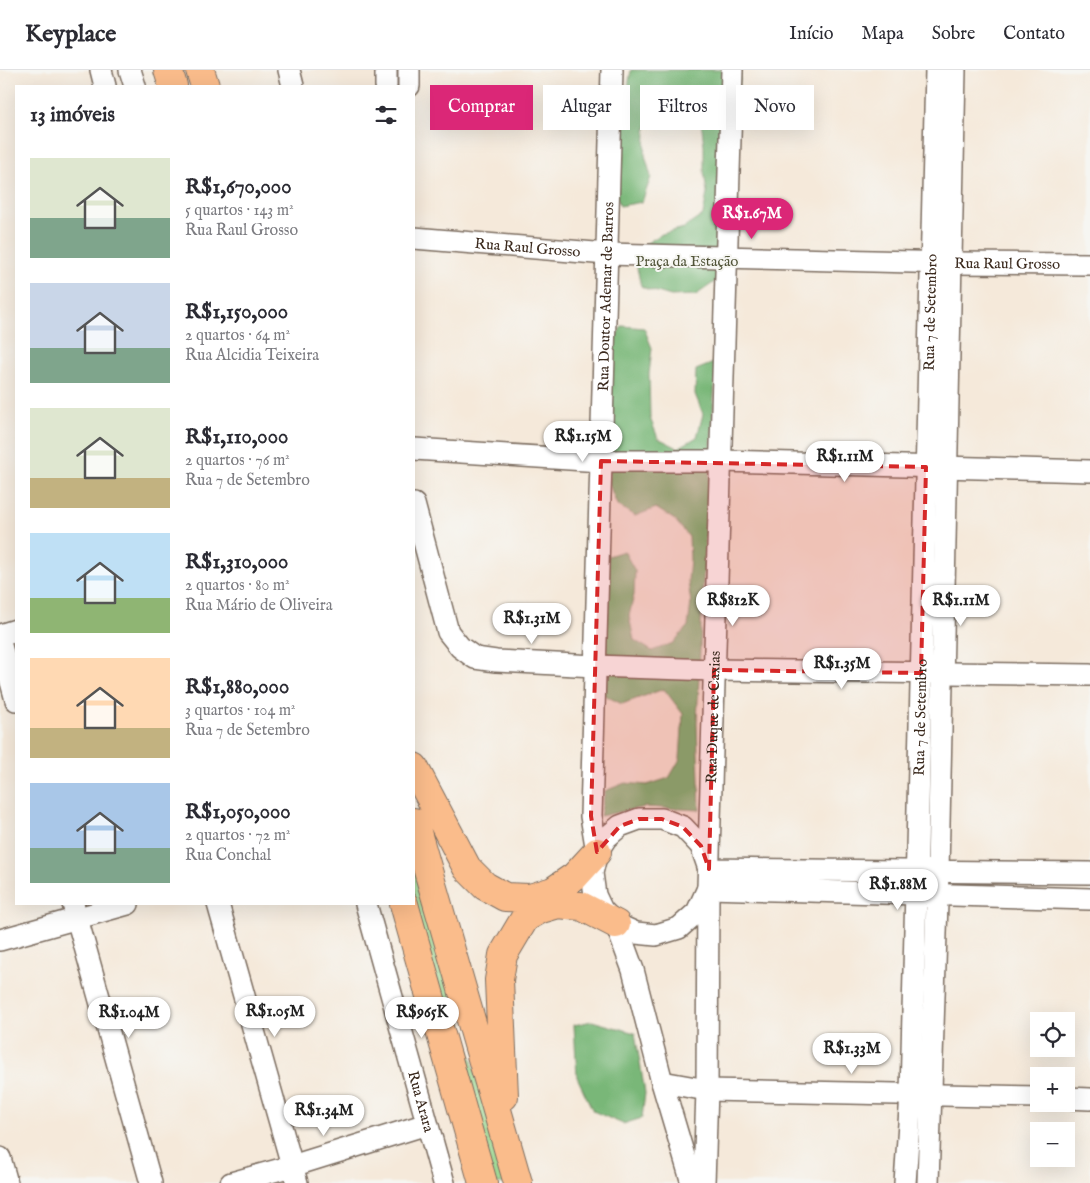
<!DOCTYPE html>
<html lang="pt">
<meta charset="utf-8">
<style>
:root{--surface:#fff;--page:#f7f7f7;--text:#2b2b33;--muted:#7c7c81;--line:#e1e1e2;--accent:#db2777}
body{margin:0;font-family:"IM FELL English",serif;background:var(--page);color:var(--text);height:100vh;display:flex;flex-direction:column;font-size:19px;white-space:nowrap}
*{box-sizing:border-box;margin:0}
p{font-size:16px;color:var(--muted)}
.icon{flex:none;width:28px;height:28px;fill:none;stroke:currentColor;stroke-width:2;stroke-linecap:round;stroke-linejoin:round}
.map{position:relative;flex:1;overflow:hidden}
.drawer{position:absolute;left:15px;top:15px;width:400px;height:820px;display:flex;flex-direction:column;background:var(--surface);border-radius:0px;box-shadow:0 5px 20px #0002}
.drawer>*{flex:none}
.hud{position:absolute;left:430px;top:15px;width:475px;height:45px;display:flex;gap:10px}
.buttons{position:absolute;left:1030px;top:942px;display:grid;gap:10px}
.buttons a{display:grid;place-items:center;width:45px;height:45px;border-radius:0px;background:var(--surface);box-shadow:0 5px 20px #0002;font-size:25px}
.price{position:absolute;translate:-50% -42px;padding:0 11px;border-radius:18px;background:#fff;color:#222;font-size:16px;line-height:32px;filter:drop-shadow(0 1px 2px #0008)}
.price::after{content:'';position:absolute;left:50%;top:30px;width:15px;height:11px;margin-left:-8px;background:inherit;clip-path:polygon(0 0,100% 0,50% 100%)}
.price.selected{background:var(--accent);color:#fff}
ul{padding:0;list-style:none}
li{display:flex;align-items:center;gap:15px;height:125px;padding:0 15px}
li span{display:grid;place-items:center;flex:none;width:140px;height:100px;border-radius:0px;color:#555}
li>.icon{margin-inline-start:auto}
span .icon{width:60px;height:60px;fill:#fffc;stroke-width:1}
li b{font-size:21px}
h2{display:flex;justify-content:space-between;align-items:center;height:60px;padding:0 15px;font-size:21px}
.chip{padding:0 18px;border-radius:0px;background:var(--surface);box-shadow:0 5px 20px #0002;font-size:18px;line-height:45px}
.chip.selected{background:var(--accent);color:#fff}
header{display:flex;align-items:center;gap:30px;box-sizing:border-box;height:70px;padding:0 25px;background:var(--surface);border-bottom:1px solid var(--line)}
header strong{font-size:24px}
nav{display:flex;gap:28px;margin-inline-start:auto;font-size:18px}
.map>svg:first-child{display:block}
.green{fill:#97d68c;stroke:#698055}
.forest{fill:#79b778;stroke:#5a704b}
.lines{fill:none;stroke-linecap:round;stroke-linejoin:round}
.minor-casing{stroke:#7c6d60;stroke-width:24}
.highway-casing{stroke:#7c6d60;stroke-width:30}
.minor{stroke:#fff;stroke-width:21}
.highway{stroke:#fabc8b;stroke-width:28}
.marked{fill:#d62828;fill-opacity:0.2;stroke:#d62828;stroke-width:4;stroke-dasharray:10 6;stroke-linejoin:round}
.labels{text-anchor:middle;stroke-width:4;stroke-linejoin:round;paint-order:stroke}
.street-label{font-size:15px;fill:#3b2a1e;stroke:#f6f6f2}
.park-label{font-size:15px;fill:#52553a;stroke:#f6f6f2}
</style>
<header>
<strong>Keyplace</strong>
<nav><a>Início</a><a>Mapa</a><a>Sobre</a><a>Contato</a></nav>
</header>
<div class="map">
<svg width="1090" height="1113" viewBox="0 0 1090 1113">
<rect width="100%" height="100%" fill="#f6f6f2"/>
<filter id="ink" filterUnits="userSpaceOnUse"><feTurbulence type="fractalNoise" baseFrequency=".02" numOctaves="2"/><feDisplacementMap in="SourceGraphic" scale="10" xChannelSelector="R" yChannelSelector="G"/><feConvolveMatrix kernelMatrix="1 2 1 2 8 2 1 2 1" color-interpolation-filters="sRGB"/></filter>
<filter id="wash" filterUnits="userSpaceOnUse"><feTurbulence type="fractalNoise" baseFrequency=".0096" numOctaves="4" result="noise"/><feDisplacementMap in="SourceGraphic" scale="20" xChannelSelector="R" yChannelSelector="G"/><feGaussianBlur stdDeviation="1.12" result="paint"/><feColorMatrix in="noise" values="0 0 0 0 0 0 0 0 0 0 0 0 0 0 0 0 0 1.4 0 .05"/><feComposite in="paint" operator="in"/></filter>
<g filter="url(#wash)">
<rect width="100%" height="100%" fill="#f5e9da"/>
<!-- green -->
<path class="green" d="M 414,788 L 507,1113 L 493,1113 L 414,833 Z"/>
<!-- forest -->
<path class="forest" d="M 631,0 L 741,0 L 716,211 L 696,225 L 671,226 L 647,219 L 641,216 L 637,198 L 642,176 L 662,164 L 684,158 L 703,145 L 707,123 L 704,101 L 704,76 L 701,49 L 689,27 L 668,23 L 650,40 L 646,62 L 645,85 L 651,107 L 642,132 L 620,136 L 612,115 L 620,47 L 627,23 Z
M 622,256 L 644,258 L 652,278 L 649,304 L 650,348 L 658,368 L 678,378 L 697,367 L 703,344 L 695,324 L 696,300 L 716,292 L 702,531 L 697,654 L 700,740 L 645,737 L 600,746 L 605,721 L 625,713 L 647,715 L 669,708 L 680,689 L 683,644 L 664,619 L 622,634 L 602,624 L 602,488 L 624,481 L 635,501 L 634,525 L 629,546 L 634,570 L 652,581 L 673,573 L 688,556 L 691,533 L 688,511 L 690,489 L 689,467 L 675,450 L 656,438 L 635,446 L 617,435 L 609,414 L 611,275 Z
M 592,951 L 635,963 L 645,1023 L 642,1048 L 623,1054 L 593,1041 L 577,1007 L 574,955 Z"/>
</g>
<g filter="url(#ink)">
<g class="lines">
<!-- minor casing -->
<g class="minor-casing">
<g id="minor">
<path d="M 101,0 L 105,16"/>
<path d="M 130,0 L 135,16"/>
<path d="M 289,0 L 293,16"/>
<path d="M 386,16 L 386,0"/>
<path d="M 409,16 L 409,0"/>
<path id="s1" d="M 414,168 L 607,184 L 951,193 L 1090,194"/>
<path d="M 414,379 L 601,391 L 720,391 L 1090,401"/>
<path d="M 414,434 L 448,562 L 460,577 L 475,588 L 496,591 L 595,596 L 714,600 L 1090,605"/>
<path d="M 0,565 L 16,560"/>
<path d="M 0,572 L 16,630"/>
<path id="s2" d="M 597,782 L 591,746 L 612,0"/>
<path d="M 1090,803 L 709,799 L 701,776 L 683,757 L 662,749 L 639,749 L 620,756 L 606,768 L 597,782 L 592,803 L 595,825 L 602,840 L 616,854 L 636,863 L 656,865 L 679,858 L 697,842 L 708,818 L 1090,829"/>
<path d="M 73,834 L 151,1113"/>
<path d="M 218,834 L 297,1113"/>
<path id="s3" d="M 366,834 L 444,1113"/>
<path d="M 616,854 L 633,900 L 662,1012 L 692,1113"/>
<path d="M 0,870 L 128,834"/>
<path d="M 662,1012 L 707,1020 L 1039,1027"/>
<path d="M 1066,1028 L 1090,1029"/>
<path d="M 0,1088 L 7,1113"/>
<path d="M 231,1113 L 292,1096 L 427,1054"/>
<path id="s4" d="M 704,1113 L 707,1020 L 708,818 L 732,0"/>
<path id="s5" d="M 905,1113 L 911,1024 L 936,0"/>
<path d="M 928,1113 L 938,801 L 955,0"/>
</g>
</g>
<!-- highway casing -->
<g class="highway-casing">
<path id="highway" d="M 168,0 L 173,16
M 200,0 L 205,16
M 414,697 L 467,798 L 485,816 L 505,827 L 530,828 L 553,821 L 575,806 L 597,782
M 414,752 L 518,1113
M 404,834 L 483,1113
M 504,1026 L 499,910 L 503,885 L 525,848 L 541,839 L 558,834 L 568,835 L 581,836 L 616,854"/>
</g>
<!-- minor -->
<use href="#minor" class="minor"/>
<!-- highway -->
<use href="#highway" class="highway"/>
</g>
</g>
<!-- marked area -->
<path class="marked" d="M 601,391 L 926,397 L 921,603 L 714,600 L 709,799 L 701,776 L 683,757 L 662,749 L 639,749 L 620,756 L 597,782 L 591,746 Z"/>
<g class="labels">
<!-- street labels -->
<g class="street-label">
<text dy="5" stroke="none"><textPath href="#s1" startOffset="114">Rua Raul Grosso</textPath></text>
<text dy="5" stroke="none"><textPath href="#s1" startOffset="594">Rua Raul Grosso</textPath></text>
<text dy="5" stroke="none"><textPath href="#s2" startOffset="556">Rua Doutor Ademar de Barros</textPath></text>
<text dy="5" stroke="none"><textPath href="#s5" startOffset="871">Rua 7 de Setembro</textPath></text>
<text dy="5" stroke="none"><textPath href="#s4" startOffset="466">Rua Duque de Caxias</textPath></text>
<text dy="5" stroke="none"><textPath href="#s5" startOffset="466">Rua 7 de Setembro</textPath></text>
<text dy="5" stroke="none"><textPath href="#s3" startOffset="205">Rua Arara</textPath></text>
</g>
<!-- park labels -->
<g class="park-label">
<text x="687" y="196">Praça da Estação</text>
</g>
</g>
</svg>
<div class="buttons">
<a><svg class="icon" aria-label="locate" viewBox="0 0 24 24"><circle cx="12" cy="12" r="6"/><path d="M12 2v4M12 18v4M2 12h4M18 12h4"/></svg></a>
<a>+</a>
<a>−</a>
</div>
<b class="price selected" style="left:752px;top:170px">R$1.67M</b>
<b class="price" style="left:583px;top:393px">R$1.15M</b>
<b class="price" style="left:845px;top:413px">R$1.11M</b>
<b class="price" style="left:733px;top:557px">R$812K</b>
<b class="price" style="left:961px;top:557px">R$1.11M</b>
<b class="price" style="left:532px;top:575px">R$1.31M</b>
<b class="price" style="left:842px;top:620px">R$1.35M</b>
<b class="price" style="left:898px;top:841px">R$1.88M</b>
<b class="price" style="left:275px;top:968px">R$1.05M</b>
<b class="price" style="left:129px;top:969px">R$1.04M</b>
<b class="price" style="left:422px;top:969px">R$965K</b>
<b class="price" style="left:852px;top:1005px">R$1.33M</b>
<b class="price" style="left:324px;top:1067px">R$1.34M</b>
<div class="hud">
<a class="chip selected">Comprar</a>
<a class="chip">Alugar</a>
<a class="chip">Filtros</a>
<a class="chip">Novo</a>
</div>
<section class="drawer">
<h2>13 imóveis<svg class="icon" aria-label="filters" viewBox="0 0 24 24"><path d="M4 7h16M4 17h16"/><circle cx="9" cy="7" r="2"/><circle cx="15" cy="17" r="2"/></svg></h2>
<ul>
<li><span style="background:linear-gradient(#dfe7d0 60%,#7fa58c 0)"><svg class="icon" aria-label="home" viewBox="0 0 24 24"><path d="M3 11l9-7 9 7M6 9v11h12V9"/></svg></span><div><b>R$1,670,000</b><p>5 quartos · 143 m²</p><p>Rua Raul Grosso</p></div></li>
<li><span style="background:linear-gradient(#c9d6e8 65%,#7fa58c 0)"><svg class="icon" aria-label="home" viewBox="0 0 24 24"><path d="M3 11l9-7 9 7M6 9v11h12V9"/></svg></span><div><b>R$1,150,000</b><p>2 quartos · 64 m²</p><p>Rua Alcidia Teixeira</p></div></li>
<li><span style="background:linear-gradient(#dfe7d0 70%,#c2b280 0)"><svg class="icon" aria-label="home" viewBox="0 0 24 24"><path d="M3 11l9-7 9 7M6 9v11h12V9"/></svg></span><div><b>R$1,110,000</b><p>2 quartos · 76 m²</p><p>Rua 7 de Setembro</p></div></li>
<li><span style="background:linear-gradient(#bfe0f5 65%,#8fb573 0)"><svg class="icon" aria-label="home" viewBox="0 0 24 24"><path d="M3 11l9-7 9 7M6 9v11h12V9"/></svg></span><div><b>R$1,310,000</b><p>2 quartos · 80 m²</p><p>Rua Mário de Oliveira</p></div></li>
<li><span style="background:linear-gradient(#ffd9b3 70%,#c2b280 0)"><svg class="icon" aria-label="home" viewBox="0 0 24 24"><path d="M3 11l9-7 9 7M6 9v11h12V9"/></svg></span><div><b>R$1,880,000</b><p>3 quartos · 104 m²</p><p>Rua 7 de Setembro</p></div></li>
<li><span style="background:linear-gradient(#a9c7e8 65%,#7fa58c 0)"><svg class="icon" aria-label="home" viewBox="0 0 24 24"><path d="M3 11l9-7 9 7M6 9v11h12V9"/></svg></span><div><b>R$1,050,000</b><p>2 quartos · 72 m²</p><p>Rua Conchal</p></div></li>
</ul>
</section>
</div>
